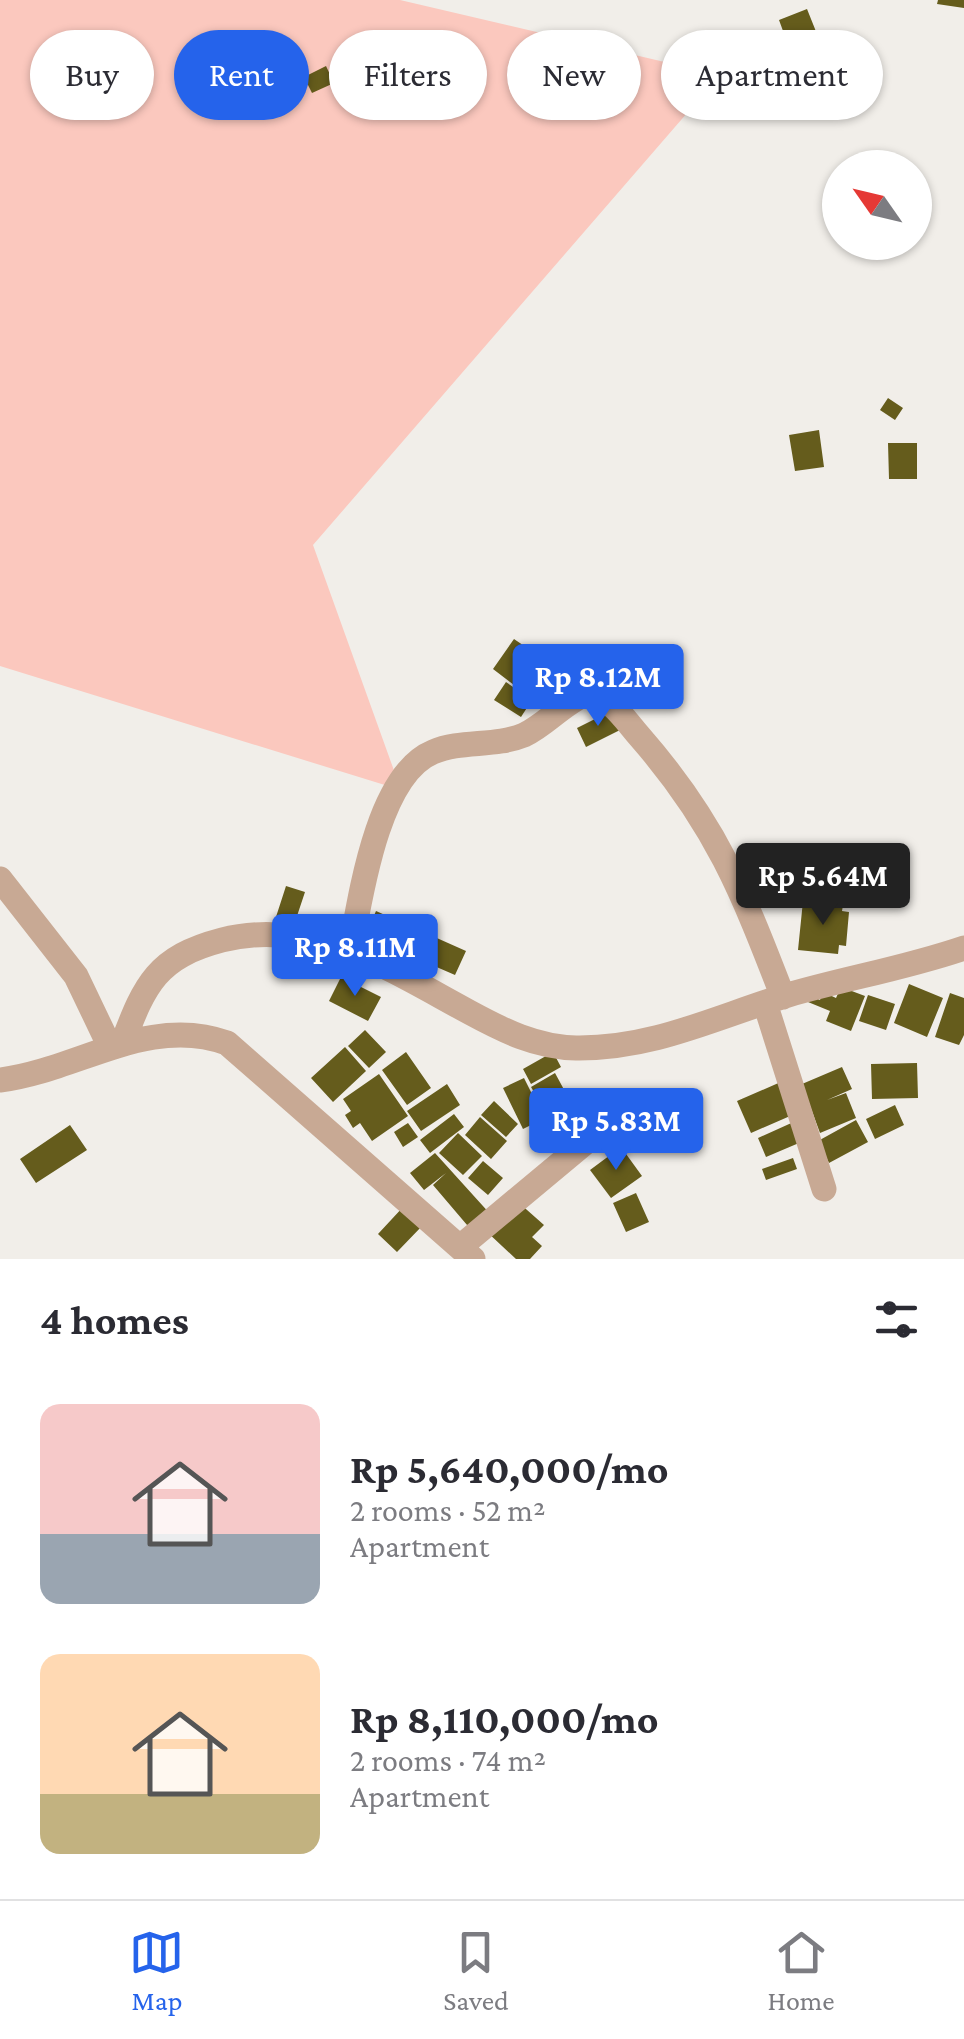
<!DOCTYPE html>
<meta charset="utf-8">
<style>
:root{--surface:#fff;--page:#f7f7f7;--text:#2b2b33;--muted:#7c7c81;--line:#e1e1e2;--accent:#2563eb}
body{margin:0;font-family:"Crimson Pro",serif;background:var(--page);color:var(--text);height:100vh;display:flex;flex-direction:column;font-size:38px;white-space:nowrap}
*{box-sizing:border-box;margin:0}
p{font-size:32px;color:var(--muted)}
.icon{flex:none;width:55px;height:55px;fill:none;stroke:currentColor;stroke-width:2;stroke-linecap:round;stroke-linejoin:round}
.map{position:relative;height:1259px;overflow:hidden}
.drawer{display:flex;flex-direction:column;background:var(--surface);flex:1}
.drawer>*{flex:none}
.top-card{position:absolute;left:30px;top:30px;width:905px;height:90px;display:flex;gap:20px}
.needle{width:65px;rotate:304deg}
.tools{position:absolute;left:822px;top:150px;display:grid;gap:20px}
.tools a{display:grid;place-items:center;width:110px;height:110px;border-radius:50%;background:var(--surface);box-shadow:0 2px 8px #0004;font-size:50px}
.price{position:absolute;translate:-50% -85px;padding:0 22px;border-radius:10px;background:var(--accent);color:#fff;font-size:32px;line-height:65px;filter:drop-shadow(0 2px 5px #0008)}
.price::after{content:'';position:absolute;left:50%;top:60px;width:30px;height:22px;margin-left:-15px;background:inherit;clip-path:polygon(0 0,100% 0,50% 100%)}
.price.current{background:#222;color:#fff}
ul{padding:0;list-style:none}
li{display:flex;align-items:center;gap:30px;height:250px;padding:0 40px}
li span{display:grid;place-items:center;flex:none;width:280px;height:200px;border-radius:20px;color:#555}
li>.icon{margin-inline-start:auto}
span .icon{width:120px;height:120px;fill:#fffc;stroke-width:1}
li b{font-size:42px}
h2{display:flex;justify-content:space-between;align-items:center;height:120px;padding:0 40px;font-size:42px}
.chip{padding:0 35px;border-radius:45px;background:var(--surface);box-shadow:0 2px 8px #0004;font-size:35px;line-height:90px}
.chip.current{background:var(--accent);color:#fff}
.dock{display:flex;justify-content:space-around;align-items:center;height:140px;border-top:2px solid var(--line);background:var(--surface);font-size:28px;color:var(--muted)}
.dock a{display:grid;justify-items:center;gap:5px}
.dock .current{color:var(--accent)}
.map>svg:first-child{display:block}
.green{fill:#fbc8be}
.building{fill:#655c1c}
.lines{fill:none;stroke-linecap:round;stroke-linejoin:round}
.street{stroke:#c8a994;stroke-width:25}
</style>
<div class="map">
<svg width="964" height="1259" viewBox="0 0 964 1259">
<rect width="100%" height="100%" fill="#f1eee9"/>
<!-- green -->
<path class="green" d="M 0,0 L 400,0 L 720,75 L 313,545 L 401,790 L 0,666 Z"/>
<!-- building -->
<path class="building" d="M 938,0 L 964,0 L 964,8 L 937,4 Z
M 807,9 L 819,39 L 790,50 L 779,20 Z
M 260,42 L 276,79 L 252,89 L 237,53 Z
M 326,66 L 334,83 L 312,93 L 304,77 Z
M 888,398 L 903,408 L 895,420 L 880,410 Z
M 819,430 L 824,467 L 795,471 L 789,435 Z
M 888,443 L 917,443 L 917,479 L 889,479 Z
M 514,639 L 536,654 L 514,685 L 493,669 Z
M 594,652 L 618,672 L 607,686 L 583,666 Z
M 557,653 L 580,671 L 560,695 L 538,677 Z
M 506,682 L 532,700 L 521,717 L 494,700 Z
M 611,711 L 620,730 L 586,747 L 577,728 Z
M 286,886 L 305,892 L 294,925 L 275,920 Z
M 803,901 L 843,905 L 842,911 L 849,912 L 846,946 L 839,945 L 838,954 L 798,950 Z
M 376,911 L 466,951 L 455,975 L 365,936 Z
M 341,977 L 381,997 L 368,1021 L 329,1001 Z
M 909,984 L 943,998 L 927,1037 L 894,1023 Z
M 841,987 L 865,996 L 851,1031 L 826,1021 L 830,1011 L 808,1002 L 811,996 L 820,1000 L 823,992 L 836,998 Z
M 950,993 L 964,998 L 964,1035 L 959,1045 L 935,1037 Z
M 868,995 L 895,1004 L 886,1030 L 859,1021 Z
M 365,1030 L 386,1052 L 369,1068 L 348,1046 Z
M 345,1047 L 366,1071 L 333,1102 L 311,1078 Z
M 406,1052 L 431,1088 L 407,1105 L 382,1070 Z
M 553,1052 L 561,1067 L 531,1084 L 523,1069 Z
M 917,1063 L 918,1098 L 872,1099 L 871,1064 Z
M 842,1067 L 852,1089 L 827,1100 L 846,1093 L 856,1118 L 820,1133 L 802,1084 Z
M 555,1073 L 568,1097 L 545,1111 L 531,1087 Z
M 379,1074 L 408,1116 L 372,1141 L 360,1123 L 353,1128 L 345,1115 L 351,1111 L 343,1099 Z
M 524,1078 L 543,1116 L 573,1097 L 583,1114 L 553,1132 L 545,1118 L 523,1129 L 503,1088 Z
M 783,1081 L 797,1113 L 751,1133 L 737,1101 Z
M 447,1084 L 460,1105 L 421,1131 L 407,1111 Z
M 607,1098 L 615,1112 L 600,1121 L 592,1109 Z
M 494,1101 L 518,1124 L 506,1137 L 481,1115 Z
M 895,1105 L 904,1125 L 875,1139 L 866,1119 Z
M 454,1114 L 464,1127 L 430,1153 L 420,1140 Z
M 480,1117 L 507,1141 L 491,1159 L 465,1135 Z
M 585,1117 L 596,1133 L 561,1157 L 549,1141 Z
M 798,1120 L 806,1140 L 766,1157 L 758,1138 Z
M 856,1120 L 868,1142 L 829,1163 L 818,1141 Z
M 408,1123 L 418,1137 L 403,1147 L 394,1132 Z
M 70,1125 L 87,1150 L 36,1183 L 20,1159 Z
M 458,1133 L 482,1156 L 463,1175 L 439,1153 Z
M 621,1147 L 642,1176 L 611,1198 L 590,1170 Z
M 435,1153 L 492,1216 L 473,1232 L 433,1185 L 446,1173 L 424,1190 L 410,1173 Z
M 793,1158 L 797,1169 L 766,1180 L 762,1169 Z
M 483,1161 L 503,1178 L 488,1195 L 468,1178 Z
M 636,1193 L 649,1222 L 626,1232 L 613,1203 Z
M 518,1202 L 544,1225 L 532,1237 L 542,1246 L 530,1259 L 516,1259 L 486,1231 Z
M 404,1206 L 423,1225 L 397,1252 L 378,1234 Z"/>
<g class="lines">
<!-- street -->
<path class="street" d="M 0,879 L 76,976 L 110,1047
M 350,953 C 360,899 377,775 433,752 C 461,740 495,747 524,735 C 547,724 564,702 588,693 C 611,697 625,720 640,737 C 716,824 742,891 783,997
M 765,1003 L 824,1189
M 123,1042 C 145,984 157,957 222,940 C 313,917 391,970 469,1012 C 504,1031 536,1047 576,1048 C 653,1049 716,1017 788,995 C 846,978 906,968 964,948
M 0,1080 C 76,1071 149,1014 227,1043 L 473,1259
M 460,1247 L 610,1122"/>
</g>
</svg>
<div class="tools">
<a><svg class="needle" viewBox="-14 -14 28 28"><path d="M0-13l5 13h-10z" fill="#e53935"/><path d="M0 13l5-13h-10z" fill="#7c7c81"/></svg></a>
</div>
<b class="price" style="left:598px;top:729px">Rp 8.12M</b>
<b class="price current" style="left:823px;top:928px">Rp 5.64M</b>
<b class="price" style="left:355px;top:999px">Rp 8.11M</b>
<b class="price" style="left:616px;top:1173px">Rp 5.83M</b>
<div class="top-card">
<a class="chip">Buy</a>
<a class="chip current">Rent</a>
<a class="chip">Filters</a>
<a class="chip">New</a>
<a class="chip">Apartment</a>
</div>
</div>
<section class="drawer">
<h2>4 homes<svg class="icon" aria-label="filters" viewBox="0 0 24 24"><path d="M4 7h16M4 17h16"/><circle cx="9" cy="7" r="2"/><circle cx="15" cy="17" r="2"/></svg></h2>
<ul>
<li><span style="background:linear-gradient(#f6c9c9 65%,#9aa5b1 0)"><svg class="icon" aria-label="home" viewBox="0 0 24 24"><path d="M3 11l9-7 9 7M6 9v11h12V9"/></svg></span><div><b>Rp 5,640,000/mo</b><p>2 rooms · 52 m²</p><p>Apartment</p></div></li>
<li><span style="background:linear-gradient(#ffd9b3 70%,#c2b280 0)"><svg class="icon" aria-label="home" viewBox="0 0 24 24"><path d="M3 11l9-7 9 7M6 9v11h12V9"/></svg></span><div><b>Rp 8,110,000/mo</b><p>2 rooms · 74 m²</p><p>Apartment</p></div></li>
</ul>
</section>
<nav class="dock">
<a class="current"><svg class="icon" aria-label="map" viewBox="0 0 24 24"><path d="M3 6l6-2 6 2 6-2v14l-6 2-6-2-6 2zM9 4v14M15 6v14"/></svg>Map</a>
<a><svg class="icon" aria-label="saved" viewBox="0 0 24 24"><path d="M7 4h10v16l-5-4-5 4z"/></svg>Saved</a>
<a><svg class="icon" aria-label="home" viewBox="0 0 24 24"><path d="M3 11l9-7 9 7M6 9v11h12V9"/></svg>Home</a>
</nav>
